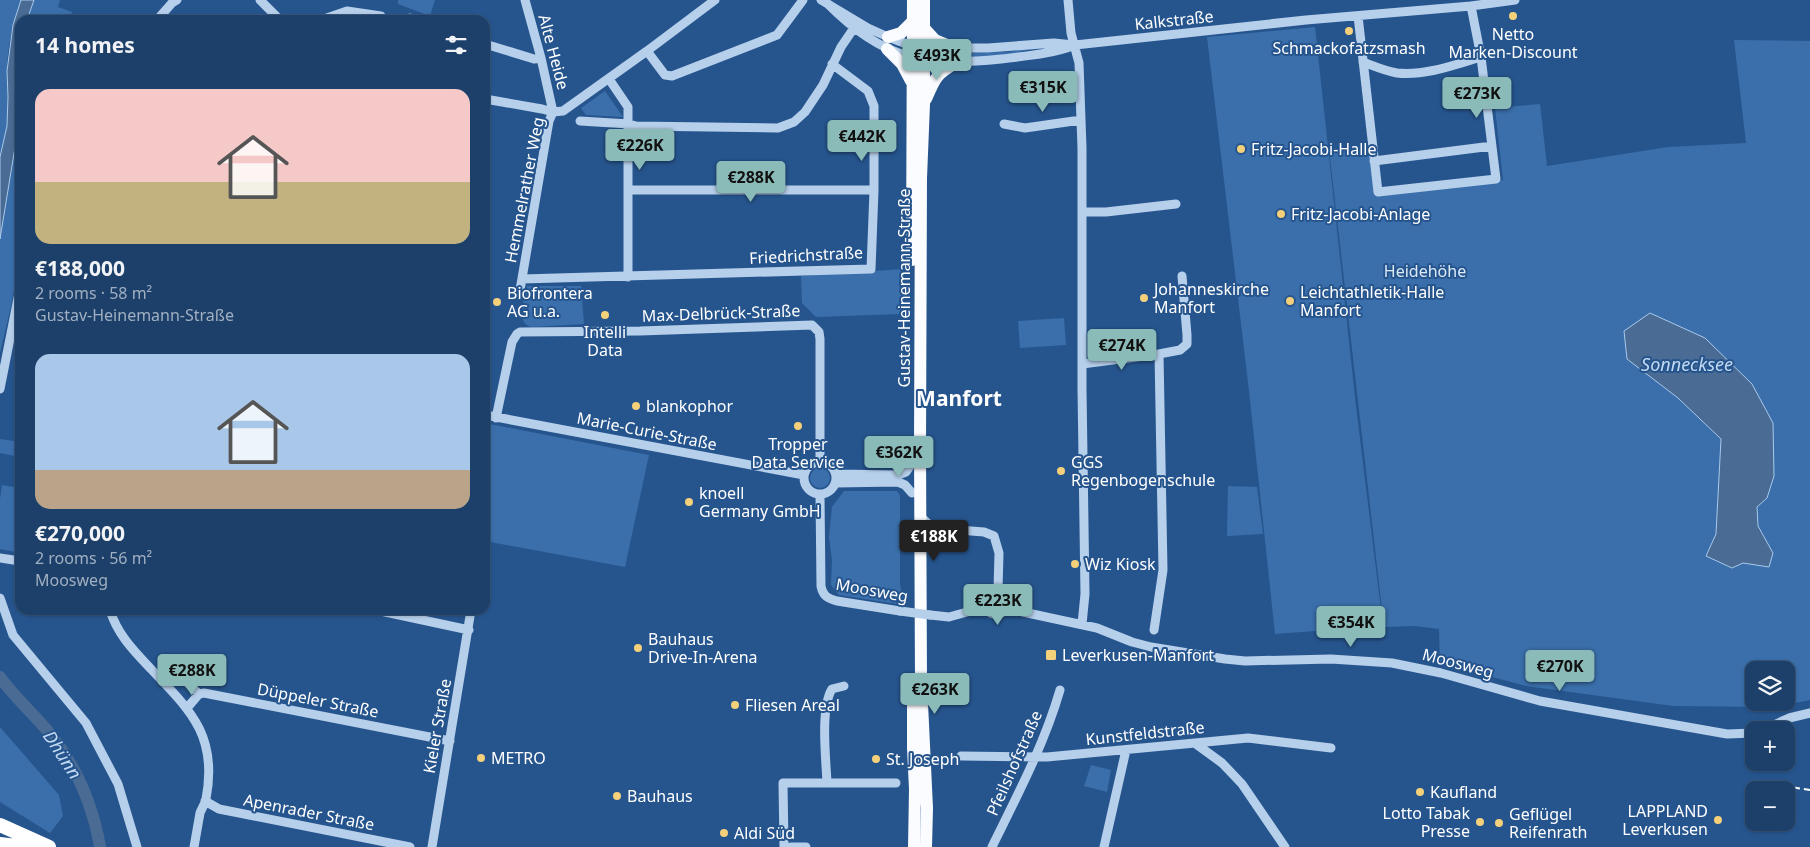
<!DOCTYPE html>
<meta charset="utf-8">
<style>
:root{--surface:#1c406a;--page:#294b72;--text:#f1f3f6;--muted:#a0afc1;--line:#3a597e;--accent:#8bbbb9}
body{margin:0;font-family:"Noto Sans",sans-serif;background:var(--page);color:var(--text);height:100vh;display:flex;flex-direction:column;font-size:19px;white-space:nowrap}
*{box-sizing:border-box;margin:0}
p{font-size:16px;color:var(--muted)}
.icon{flex:none;width:28px;height:28px;fill:none;stroke:currentColor;stroke-width:2;stroke-linecap:round;stroke-linejoin:round}
.map{position:relative;flex:1;overflow:hidden}
.details{position:absolute;left:15px;top:15px;width:475px;height:600px;display:flex;flex-direction:column;background:var(--surface);border-radius:15px;box-shadow:0 1px 4px #0004,0 0 0 1px var(--line)}
.details>*{flex:none}
.tools{position:absolute;left:1745px;top:661px;display:grid;gap:10px}
.tools a{display:grid;place-items:center;width:50px;height:50px;border-radius:10px;background:var(--surface);box-shadow:0 1px 4px #0004,0 0 0 1px var(--line);font-size:25px}
.price{position:absolute;translate:-50% -42px;padding:0 11px;border-radius:5px;background:var(--accent);color:#111;font-size:16px;line-height:32px;filter:drop-shadow(0 1px 2px #0008)}
.price::after{content:'';position:absolute;left:50%;top:30px;width:15px;height:11px;margin-left:-8px;background:inherit;clip-path:polygon(0 0,100% 0,50% 100%)}
.price.on{background:#222;color:#fff}
ul{padding:0;list-style:none}
li{display:grid;align-content:center;gap:10px;height:265px;padding:0 20px}
li span{display:grid;place-items:center;height:155px;border-radius:15px;color:#555}
li>.icon{margin-inline-start:auto}
span .icon{width:90px;height:90px;fill:#fffc;stroke-width:1}
li b{font-size:21px}
h2{display:flex;justify-content:space-between;align-items:center;height:60px;padding:0 20px;font-size:21px}
.map>svg:first-child{display:block}
.green{fill:#3a6fab;fill-rule:evenodd}
.water{fill:#4a6b93;stroke:#aacaec}
.lines{fill:none;stroke-linecap:round;stroke-linejoin:round}
.river{stroke:#4a6b93;stroke-width:12}
.minor{stroke:#b6cfeb;stroke-width:9}
.major{stroke:#fafcff;stroke-width:12}
.highway{stroke:#fff;stroke-width:14}
.rail{stroke:#fff;stroke-width:2;stroke-dasharray:9 4;stroke-linecap:butt}
.minor-bridge{stroke:#b6cfeb;stroke-width:9}
.poi-dot{fill:#f4d07b;stroke:#26558e;stroke-width:2}
.labels{text-anchor:middle;stroke-width:4;stroke-linejoin:round;paint-order:stroke}
.street-label{font-size:16px;fill:#fff;stroke:#26558e}
.poi-label{font-size:16px;fill:#fff;stroke:#26558e;text-anchor:start}
.park-label{font-size:16px;fill:#dbe9f8;stroke:#26558e}
.water-label{font-size:18px;font-style:italic;fill:#c2d9f2;stroke:#26558e}
.district-label{font-size:21px;font-weight:bold;fill:#fff;stroke:#26558e}
</style>
<div class="map">
<svg width="1810" height="847" viewBox="0 0 1810 847">
<rect width="100%" height="100%" fill="#26558e"/>
<!-- green -->
<path class="green" d="M 0,0 L 21,0 C 13,23 7,47 7,72 C 7,90 10,109 7,127 C 5,137 2,147 0,157 Z
M 34,0 L 60,0 L 58,7 L 72,12 L 71,20 L 27,20 Z
M 398,0 L 435,0 L 430,16 L 398,4 Z
M 1315,27 L 1356,406 L 1383,626 L 1275,634 L 1249,391 L 1207,37 Z
M 1734,40 L 1810,41 L 1810,700 L 1775,707 L 1673,706 L 1526,686 L 1440,663 L 1439,629 L 1414,626 L 1384,627 L 1329,149 L 1369,144 L 1376,195 L 1503,180 L 1495,108 L 1540,104 L 1547,166 L 1668,147 L 1746,143 ZM 1678,398 L 1774,476 L 1767,498 L 1757,507 L 1758,526 L 1773,553 L 1743,563 L 1706,556 L 1716,534 L 1721,439 ZM 1754,670 L 1786,670 L 1786,702 L 1754,702 Z
M 1031,47 L 1056,47 L 1028,50 L 1004,56 L 934,59 L 934,54 L 1009,52 Z
M 20,51 L 20,252 L 12,302 L 0,353 L 0,239 L 8,189 Z
M 605,91 L 623,117 L 586,115 L 581,108 Z
M 903,269 L 901,314 L 816,317 L 802,303 L 801,276 Z
M 527,286 L 581,286 L 584,324 L 531,327 C 515,322 525,299 527,286 Z
M 1064,318 L 1066,345 L 1020,348 L 1018,321 Z
M 485,423 L 649,455 L 625,567 L 485,541 Z
M 0,439 L 20,442 L 20,457 L 0,453 Z
M810 478a10 10 0 1 1 20 0a10 10 0 1 1-20 0Z
M 2,485 L 20,488 L 20,522 L 16,552 L 0,549 L 0,499 Z
M 1228,486 L 1257,487 L 1263,534 L 1227,536 Z
M 844,491 L 897,491 L 900,495 L 900,584 L 904,605 L 839,595 L 831,585 L 832,560 L 829,537 L 832,507 Z
M 0,727 L 59,795 L 63,816 L 50,833 L 0,802 Z
M 1091,765 L 1111,770 L 1107,792 L 1084,786 Z"/>
<!-- water -->
<path class="water" d="M 21,0 L 34,0 L 27,20 L 20,20 L 20,51 L 18,65 L 17,135 L 0,239 L 0,157 L 7,126 L 8,97 L 7,71 L 13,25 Z
M 1650,313 L 1705,338 L 1752,384 L 1773,423 L 1774,476 L 1767,498 L 1757,507 L 1758,526 L 1773,553 L 1769,567 L 1743,563 L 1732,568 L 1706,556 L 1716,534 L 1721,439 L 1678,398 L 1627,359 L 1624,331 Z"/>
<g class="lines">
<!-- river -->
<path class="river" d="M 0,677 C 15,698 35,715 51,735 C 77,768 93,806 100,847"/>
<!-- minor -->
<path class="minor" d="M 260,0 L 280,20
M 821,0 L 868,28 L 888,37 L 912,46 L 923,48 L 988,48 L 1054,43 L 1074,45
M 1068,0 L 1071,33 L 1079,63 L 1082,148 L 1082,389 L 1085,594 L 1082,624
M 828,4 C 884,60 923,67 1001,59 C 1026,56 1052,54 1075,45 L 1306,20 L 1471,6 L 1515,0
M 1358,16 L 1378,192 L 1496,179 L 1481,57 L 1471,6
M 410,18 L 414,20
M 157,20 L 172,3 L 177,0
M 321,20 L 347,11 L 381,16
M 485,44 L 534,59 L 541,58
M 647,51 L 665,75 L 672,76 L 777,35 L 803,0
M 1363,62 C 1374,66 1385,71 1397,73 C 1425,76 1454,65 1481,57
M 609,79 L 628,107 L 628,277
M 485,99 L 542,109 L 553,112 L 563,111 L 647,51 L 715,0
M 580,121 L 629,124 L 636,126 L 778,128 L 794,122 L 805,112 L 823,85 L 841,47 L 858,22
M 1004,124 L 1025,128 L 1081,120
M 1374,161 L 1492,146
M 628,190 L 874,190
M 1082,212 L 1106,212 L 1176,204
M 522,279 L 871,269 L 874,190 L 874,106 L 868,91 L 832,64
M 520,290 L 549,121 L 553,112 L 541,58 L 525,0
M 1082,364 L 1159,354
M 0,389 L 20,288
M 485,415 L 804,475
M 496,418 L 512,342 L 517,334 L 520,332 L 640,331 L 812,325 L 819,332 L 820,339 L 820,462
M804 478a16 16 0 1 1 32 0a16 16 0 1 1-32 0Z
M 836,474 L 898,475 L 906,472 L 912,463
M 836,483 L 898,482 L 905,485 L 912,493
M 820,495 L 821,586 C 823,596 827,598 837,601 L 900,611
M 920,516 L 933,528 L 984,532 L 994,536 L 999,553 L 998,590
M 0,558 L 20,561
M984 602a12 12 0 1 1 24 0a12 12 0 1 1-24 0Z
M 0,598 L 13,635 L 86,723 L 118,784 L 137,847
M 1008,606 L 1023,612 L 1097,628 L 1132,642 L 1151,647 L 1225,659 L 1245,661 L 1331,659 L 1392,663 L 1441,673 L 1540,701 L 1727,734 L 1754,733
M 110,610 C 117,634 134,651 151,669 C 191,711 218,736 206,799 C 205,804 202,808 200,813 C 198,824 196,836 194,847
M 376,610 L 469,630
M 930,615 L 949,617 L 985,607
M 1154,630 L 1163,570 L 1159,354 L 1180,350 L 1187,344 L 1187,335 L 1182,276
M 164,683 L 176,672 L 199,694
M 187,708 L 199,694 L 204,693 L 450,741
M 1763,730 L 1789,718 L 1810,713
M 1196,744 L 1222,763 L 1242,784 L 1285,847
M 961,756 L 1047,757 L 1248,738 L 1331,748
M 827,783 C 826,759 820,708 832,689 L 844,686
M 205,801 L 219,809 L 410,847
M 432,847 L 471,610
M 784,847 L 783,783 L 896,783
M 791,847 L 806,847
M 992,847 C 1017,796 1044,745 1060,690
M 1104,847 L 1126,750"/>
<!-- major -->
<path class="major" d="M 924,0 L 924,104 L 921,178 L 920,447 L 921,682 L 927,808 L 926,847
M 924,28 L 935,40 L 952,47
M 888,37 L 901,33 L 913,21
M 887,49 L 902,64 L 911,81
M 926,99 C 935,78 936,74 956,63
M 912,260 L 913,0
M 913,695 L 913,748 L 915,789 L 914,847"/>
<!-- highway -->
<path class="highway" d="M 0,825 L 49,847
M 0,844 L 25,847"/>
<!-- rail -->
<path class="rail" d="M 1791,787 L 1810,790"/>
<!-- minor-bridge -->
<path class="minor-bridge" d="M 900,611 L 930,615"/>
</g>
<!-- markers -->
<g class="poi-dot">
<circle cx="1513" cy="16" r="5"/>
<circle cx="1349" cy="31" r="5"/>
<circle cx="1241" cy="149" r="5"/>
<circle cx="1281" cy="214" r="5"/>
<circle cx="1144" cy="298" r="5"/>
<circle cx="1290" cy="301" r="5"/>
<circle cx="497" cy="302" r="5"/>
<circle cx="605" cy="315" r="5"/>
<circle cx="636" cy="406" r="5"/>
<circle cx="798" cy="426" r="5"/>
<circle cx="1061" cy="471" r="5"/>
<circle cx="689" cy="502" r="5"/>
<circle cx="1075" cy="564" r="5"/>
<circle cx="638" cy="648" r="5"/>
<rect x="1045" y="649" width="12" height="12" rx="2.5"/>
<circle cx="735" cy="705" r="5"/>
<circle cx="481" cy="758" r="5"/>
<circle cx="876" cy="759" r="5"/>
<circle cx="1420" cy="792" r="5"/>
<circle cx="617" cy="796" r="5"/>
<circle cx="1718" cy="820" r="5"/>
<circle cx="1480" cy="822" r="5"/>
<circle cx="1499" cy="823" r="5"/>
<circle cx="724" cy="833" r="5"/>
</g>
<g class="labels">
<!-- street labels -->
<g class="street-label">
<text transform="translate(1174 20) rotate(-6)" y="6">Kalkstraße</text>
<text transform="translate(554 52) rotate(75)" y="6">Alte Heide</text>
<text transform="translate(524 190) rotate(-79)" y="6">Hemmelrather Weg</text>
<text transform="translate(806 255) rotate(-3)" y="6">Friedrichstraße</text>
<text transform="translate(904 288) rotate(-90)" y="6">Gustav-Heinemann-Straße</text>
<text transform="translate(721 313) rotate(-2)" y="6">Max-Delbrück-Straße</text>
<text transform="translate(647 431) rotate(11)" y="6">Marie-Curie-Straße</text>
<text transform="translate(872 590) rotate(10)" y="6">Moosweg</text>
<text transform="translate(1458 663) rotate(15)" y="6">Moosweg</text>
<text transform="translate(318 700) rotate(11)" y="6">Düppeler Straße</text>
<text transform="translate(437 726) rotate(-80)" y="6">Kieler Straße</text>
<text transform="translate(1145 733) rotate(-6)" y="6">Kunstfeldstraße</text>
<text transform="translate(1014 763) rotate(-66)" y="6">Pfeilshofstraße</text>
<text transform="translate(309 812) rotate(11)" y="6">Apenrader Straße</text>
</g>
<!-- poi labels -->
<g class="poi-label">
<text x="1513" y="40" text-anchor="middle">Netto<tspan x="1513" dy="18">Marken-Discount</tspan></text>
<text x="1349" y="54" text-anchor="middle">Schmackofatzsmash</text>
<text x="1251" y="155">Fritz-Jacobi-Halle</text>
<text x="1291" y="220">Fritz-Jacobi-Anlage</text>
<text x="1154" y="295">Johanneskirche<tspan x="1154" dy="18">Manfort</tspan></text>
<text x="1300" y="298">Leichtathletik-Halle<tspan x="1300" dy="18">Manfort</tspan></text>
<text x="507" y="299">Biofrontera<tspan x="507" dy="18">AG u.a.</tspan></text>
<text x="605" y="338" text-anchor="middle">Intelli<tspan x="605" dy="18">Data</tspan></text>
<text x="646" y="412">blankophor</text>
<text x="798" y="450" text-anchor="middle">Tropper<tspan x="798" dy="18">Data Service</tspan></text>
<text x="1071" y="468">GGS<tspan x="1071" dy="18">Regenbogenschule</tspan></text>
<text x="699" y="499">knoell<tspan x="699" dy="18">Germany GmbH</tspan></text>
<text x="1085" y="570">Wiz Kiosk</text>
<text x="648" y="645">Bauhaus<tspan x="648" dy="18">Drive-In-Arena</tspan></text>
<text x="1062" y="661">Leverkusen-Manfort</text>
<text x="745" y="711">Fliesen Areal</text>
<text x="491" y="764">METRO</text>
<text x="886" y="765">St. Joseph</text>
<text x="1430" y="798">Kaufland</text>
<text x="627" y="802">Bauhaus</text>
<text x="1708" y="817" text-anchor="end">LAPPLAND<tspan x="1708" dy="18">Leverkusen</tspan></text>
<text x="1470" y="819" text-anchor="end">Lotto Tabak<tspan x="1470" dy="18">Presse</tspan></text>
<text x="1509" y="820">Geflügel<tspan x="1509" dy="18">Reifenrath</tspan></text>
<text x="734" y="839">Aldi Süd</text>
</g>
<!-- park labels -->
<g class="park-label">
<text x="1425" y="277">Heidehöhe</text>
</g>
<!-- water labels -->
<g class="water-label">
<text x="1687" y="371">Sonnecksee</text>
<text transform="translate(62 755) rotate(57)" y="6">Dhünn</text>
</g>
<!-- district labels -->
<g class="district-label">
<text x="959" y="406">Manfort</text>
</g>
</g>
</svg>
<div class="tools">
<a><svg class="icon" aria-label="layers" viewBox="0 0 24 24"><path d="M12 4l9 5-9 5-9-5zM3 14l9 5 9-5"/></svg></a>
<a>+</a>
<a>−</a>
</div>
<b class="price" style="left:937px;top:81px">€493K</b>
<b class="price" style="left:1043px;top:113px">€315K</b>
<b class="price" style="left:1477px;top:119px">€273K</b>
<b class="price" style="left:862px;top:162px">€442K</b>
<b class="price" style="left:640px;top:171px">€226K</b>
<b class="price" style="left:751px;top:203px">€288K</b>
<b class="price" style="left:1122px;top:371px">€274K</b>
<b class="price" style="left:899px;top:478px">€362K</b>
<b class="price on" style="left:934px;top:562px">€188K</b>
<b class="price" style="left:998px;top:626px">€223K</b>
<b class="price" style="left:1351px;top:648px">€354K</b>
<b class="price" style="left:1560px;top:692px">€270K</b>
<b class="price" style="left:192px;top:696px">€288K</b>
<b class="price" style="left:935px;top:715px">€263K</b>
<section class="details">
<h2>14 homes<svg class="icon" aria-label="filters" viewBox="0 0 24 24"><path d="M4 7h16M4 17h16"/><circle cx="9" cy="7" r="2"/><circle cx="15" cy="17" r="2"/></svg></h2>
<ul>
<li><span style="background:linear-gradient(#f6c9c9 60%,#c2b280 0)"><svg class="icon" aria-label="home" viewBox="0 0 24 24"><path d="M3 11l9-7 9 7M6 9v11h12V9"/></svg></span><div><b>€188,000</b><p>2 rooms · 58 m²</p><p>Gustav-Heinemann-Straße</p></div></li>
<li><span style="background:linear-gradient(#a9c7e8 75%,#b9a48a 0)"><svg class="icon" aria-label="home" viewBox="0 0 24 24"><path d="M3 11l9-7 9 7M6 9v11h12V9"/></svg></span><div><b>€270,000</b><p>2 rooms · 56 m²</p><p>Moosweg</p></div></li>
</ul>
</section>
</div>
